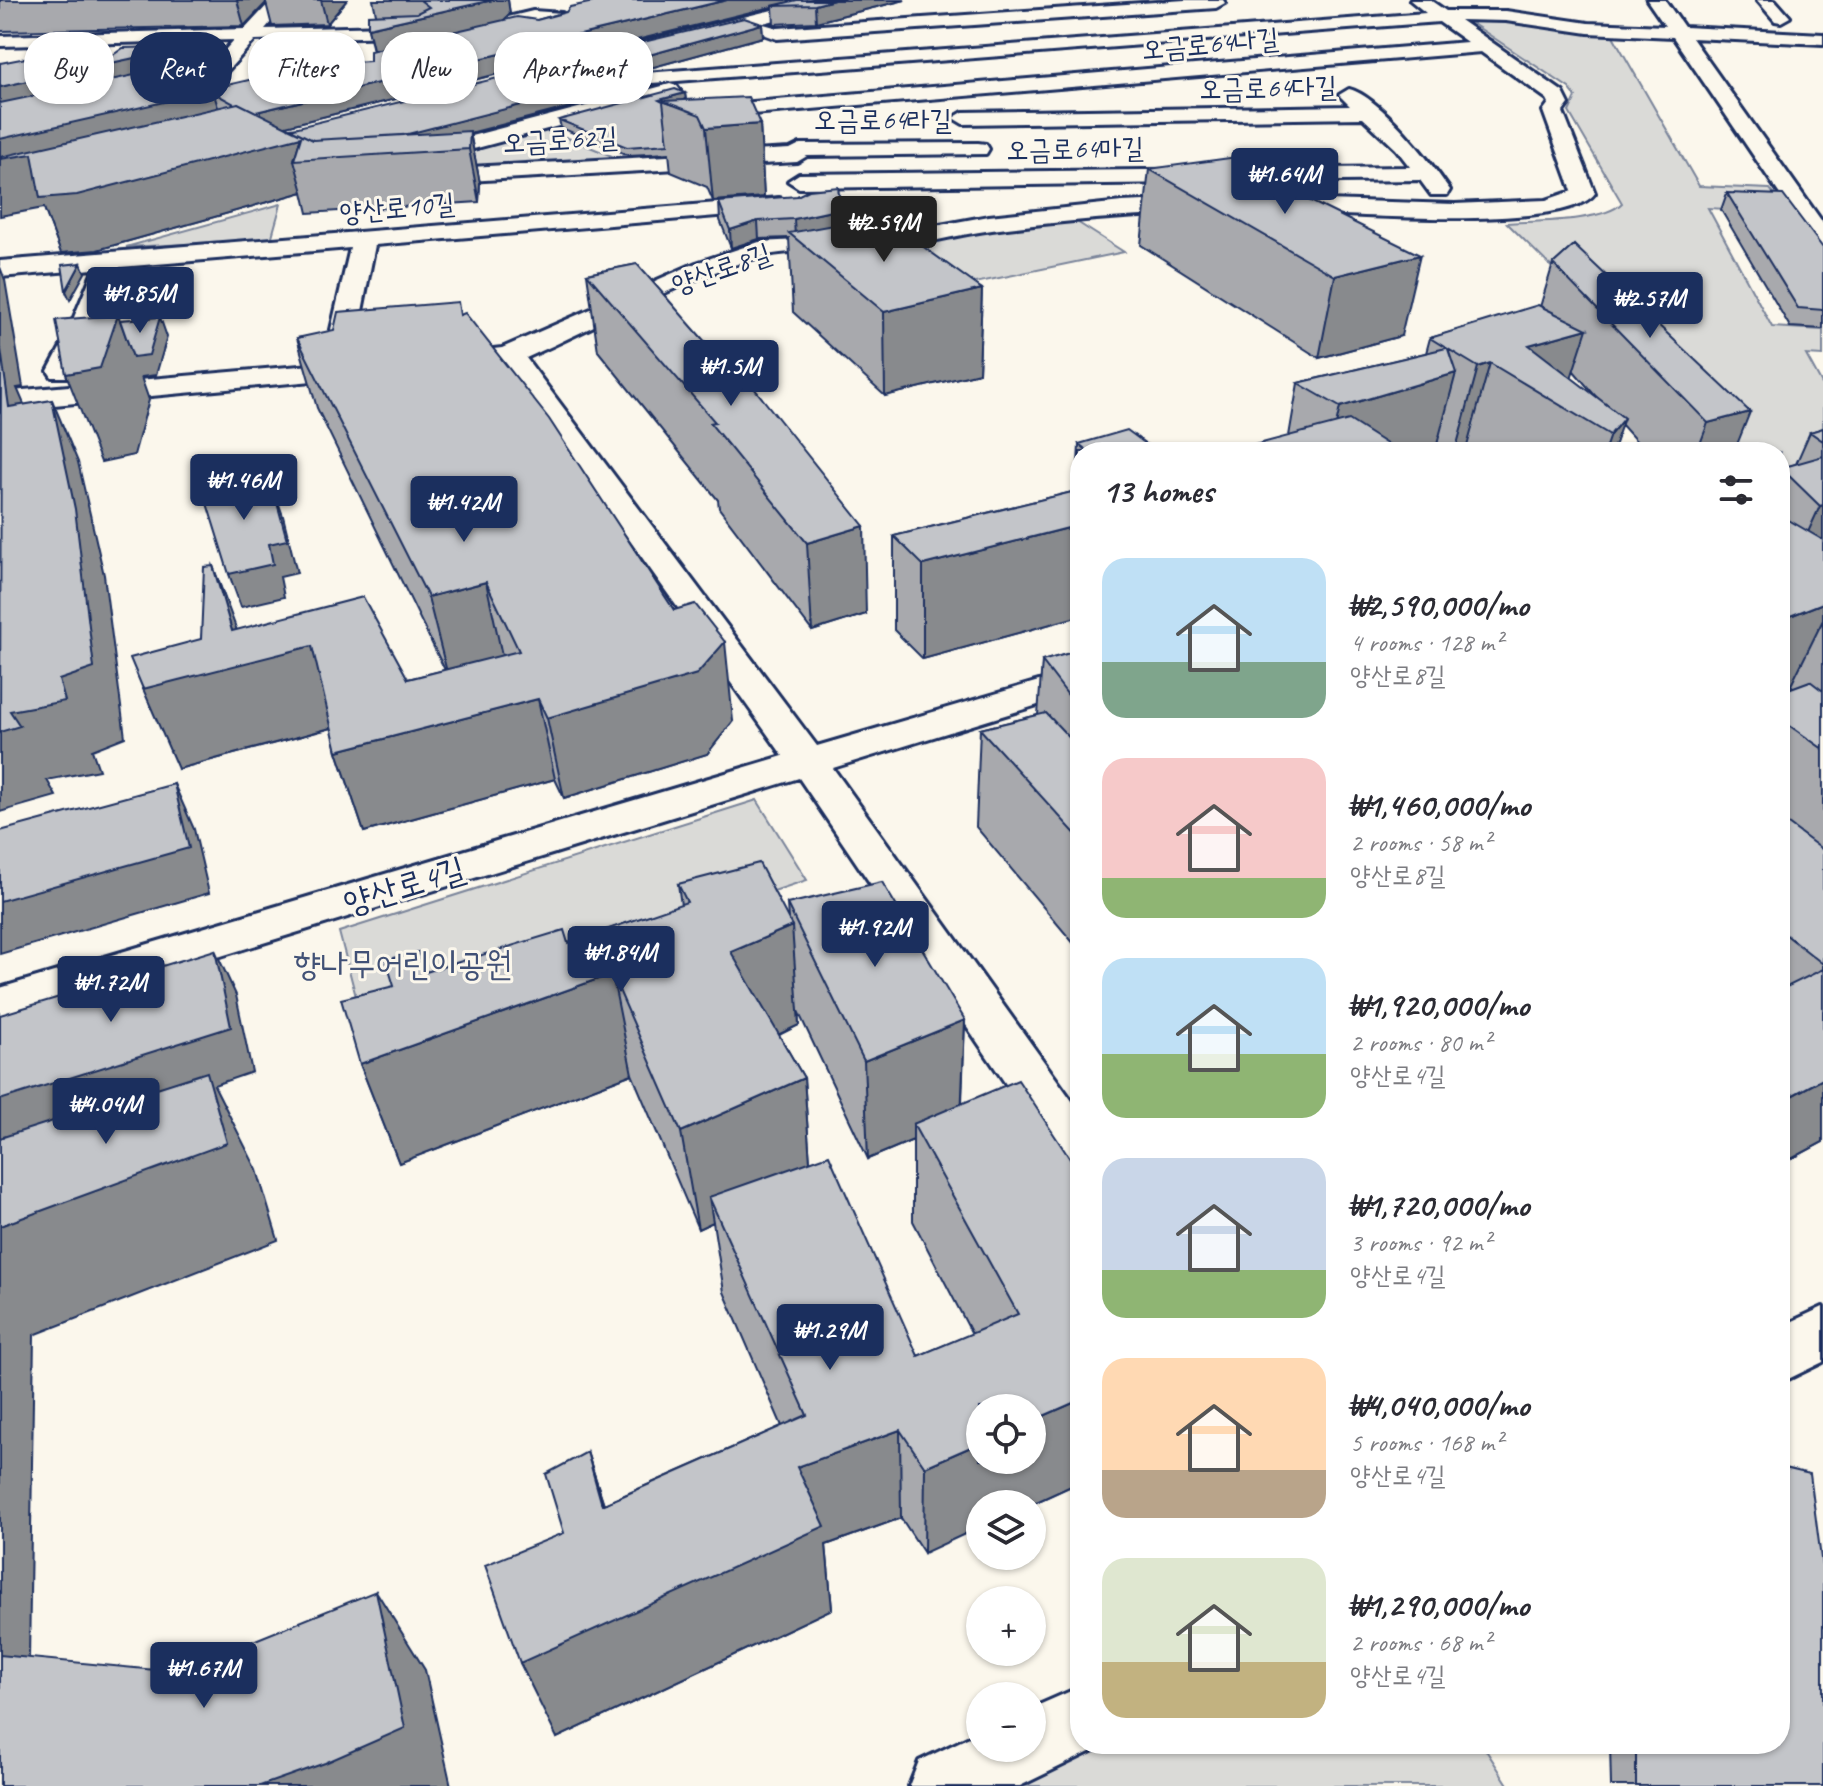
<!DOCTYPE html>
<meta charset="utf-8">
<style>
:root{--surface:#fff;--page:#f7f7f7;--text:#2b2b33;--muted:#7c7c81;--accent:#1b2f5e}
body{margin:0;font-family:Caveat,"Poor Story",sans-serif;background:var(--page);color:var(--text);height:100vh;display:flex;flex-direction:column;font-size:30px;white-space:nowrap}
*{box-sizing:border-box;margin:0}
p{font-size:26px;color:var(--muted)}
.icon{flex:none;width:44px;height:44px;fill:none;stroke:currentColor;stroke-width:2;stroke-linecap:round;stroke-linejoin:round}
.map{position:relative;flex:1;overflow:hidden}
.panel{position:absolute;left:1070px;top:442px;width:720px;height:1312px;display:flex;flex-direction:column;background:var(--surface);border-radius:32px;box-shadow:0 2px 6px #0004}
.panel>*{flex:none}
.banner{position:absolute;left:24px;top:32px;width:760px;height:72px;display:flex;gap:16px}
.tools{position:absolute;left:966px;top:1394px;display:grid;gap:16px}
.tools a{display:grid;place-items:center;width:80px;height:80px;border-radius:50%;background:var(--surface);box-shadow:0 2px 6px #0004;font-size:40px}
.price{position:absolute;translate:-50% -68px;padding:0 18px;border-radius:8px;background:var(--accent);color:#fff;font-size:26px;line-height:52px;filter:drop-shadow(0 2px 4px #0008)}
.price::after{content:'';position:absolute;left:50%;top:48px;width:24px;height:18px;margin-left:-12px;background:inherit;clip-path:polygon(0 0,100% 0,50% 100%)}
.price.selected{background:#222;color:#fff}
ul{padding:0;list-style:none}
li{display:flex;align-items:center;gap:24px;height:200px;padding:0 32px}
li span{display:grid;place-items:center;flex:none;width:224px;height:160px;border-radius:24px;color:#555}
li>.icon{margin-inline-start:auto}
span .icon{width:96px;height:96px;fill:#fffc;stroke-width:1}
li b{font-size:34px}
h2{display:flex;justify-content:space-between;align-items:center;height:96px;padding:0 32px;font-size:34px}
.pill{padding:0 28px;border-radius:32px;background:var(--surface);box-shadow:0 2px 6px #0004;font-size:28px;line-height:72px}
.pill.selected{background:var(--accent);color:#fff}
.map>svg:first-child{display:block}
.green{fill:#dadad7;stroke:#7a849a;stroke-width:2}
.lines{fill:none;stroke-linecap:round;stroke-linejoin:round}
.minor-casing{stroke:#1b2f5e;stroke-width:6}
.major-casing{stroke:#1b2f5e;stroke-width:6}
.minor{fill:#fbf7ec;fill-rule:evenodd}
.major{fill:#fbf7ec;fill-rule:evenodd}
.wall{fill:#a8a9ad;stroke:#1b2f5e;stroke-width:2;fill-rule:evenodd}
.shaded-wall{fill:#888a8d;stroke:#1b2f5e;stroke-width:2}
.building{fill:#c3c5c9;stroke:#1b2f5e;stroke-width:2}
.labels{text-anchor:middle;stroke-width:6;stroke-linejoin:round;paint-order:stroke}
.far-street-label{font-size:28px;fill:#1b2f5e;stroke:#fbf7ec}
.street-label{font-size:34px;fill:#1b2f5e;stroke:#fbf7ec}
.park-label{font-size:34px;fill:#415176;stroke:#fbf7ec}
</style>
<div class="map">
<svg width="1823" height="1786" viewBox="0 0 1823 1786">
<rect width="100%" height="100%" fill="#fbf7ec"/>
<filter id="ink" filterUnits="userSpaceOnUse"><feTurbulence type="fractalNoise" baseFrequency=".0125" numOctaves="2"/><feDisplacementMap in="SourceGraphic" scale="16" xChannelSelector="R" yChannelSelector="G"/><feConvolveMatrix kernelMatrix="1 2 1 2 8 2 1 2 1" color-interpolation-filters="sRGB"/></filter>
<g filter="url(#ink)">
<!-- green -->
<path class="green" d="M 1464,18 L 1612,34 L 1699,186 L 1770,189 L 1787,212 L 1708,208 L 1772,327 L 1823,330 L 1823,356 L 1806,355 L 1823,386 L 1823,501 L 1780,482 L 1780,452 L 1738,452 L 1507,223 C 1534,221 1604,222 1622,203 L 1569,112 L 1576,97 L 1569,88 Z
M 536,125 L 634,165 L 326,182 Z
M 281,204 L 271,240 L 126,247 Z
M 1066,215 L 1124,252 L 946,289 L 901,240 Z
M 757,800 L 807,880 L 364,1027 L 339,932 Z
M 1080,1744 L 1482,1744 L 1509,1786 L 944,1786 L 1032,1748 Z"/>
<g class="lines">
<!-- minor casing -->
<g class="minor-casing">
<path id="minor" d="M 272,0 L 290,0 L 265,29 L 430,25 L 439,30 L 430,35 L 255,40 L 197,105 L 221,121 L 211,127 L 175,106 L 234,40 L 0,46 L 0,36 L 245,29 Z
M 1185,0 L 1223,0 L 1225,3 L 1216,8 L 777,39 L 733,23 L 742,18 L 778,28 Z
M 1410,0 L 1430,0 L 1446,11 L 1506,11 L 1588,23 L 1665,26 L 1647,0 L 1665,0 L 1684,27 L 1823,34 L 1823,44 L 1692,38 L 1823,223 L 1823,247 L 1814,245 L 1673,37 L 1588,33 L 1506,21 L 1460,20 L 1563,92 L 1569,104 L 1563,112 L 1595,193 C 1569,231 1367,215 1318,214 C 1208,210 1101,216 992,230 C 954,235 917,246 879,250 C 841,254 796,247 759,257 C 679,281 602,324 526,358 L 817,746 L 1080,669 L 1080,692 L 833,768 L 1080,1112 L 1080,1173 L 1062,1167 L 799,778 L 0,1024 L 0,988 L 783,756 L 514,377 L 501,365 L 441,370 L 431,368 L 427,362 L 431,356 L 502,348 L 696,263 L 759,242 L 880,236 L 989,216 L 1122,202 L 1233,197 L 1455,204 L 1546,200 L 1572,191 L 1543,111 L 1549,103 L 1547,99 L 1481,52 L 718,117 L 708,111 L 718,105 L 1467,42 L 1439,22 L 639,84 L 629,78 L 632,74 L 1426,13 Z
M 1757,0 L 1775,0 L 1790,17 L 1781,22 L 1775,21 Z
M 533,11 L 562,13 L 571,23 L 539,35 L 506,30 L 503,26 L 508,17 ZM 533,21 L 547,22 L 527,23 Z
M 670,84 L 677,86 L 680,90 L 677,94 L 414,165 L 403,158 L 406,153 Z
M 1349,89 C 1379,96 1432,163 1450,190 L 1447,195 L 1431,195 L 1420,180 L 799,188 L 788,181 L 799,174 L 1410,167 L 1396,149 L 1363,118 L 963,124 L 953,118 L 963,112 L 1350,106 L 1339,95 Z
M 978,143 L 986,144 L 989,149 L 986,154 L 807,156 L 797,162 L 417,184 L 406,177 L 417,170 L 790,149 L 800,144 Z
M 779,198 L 787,200 L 791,205 L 787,210 L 375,245 L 352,362 L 378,363 L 382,369 L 378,375 L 0,410 L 0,392 L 323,364 L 350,248 L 120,267 L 93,339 L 72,377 L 52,377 L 48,371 L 65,339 L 94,269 L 0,277 L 0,261 Z
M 1823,1307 L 1823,1362 L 1780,1383 L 1780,1327 Z
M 1080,1687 L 1080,1744 L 1104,1745 L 1020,1786 L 909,1786 L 919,1761 L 980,1732 L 980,1748 L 1032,1748 L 1032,1708 Z"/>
</g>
<!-- major casing -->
<g class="major-casing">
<path id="major" d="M 813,0 L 843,0 L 840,4 L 538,79 L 528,73 L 531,69 Z"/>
</g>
<!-- minor -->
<use href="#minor" class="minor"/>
<!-- major -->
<use href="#major" class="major"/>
</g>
<!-- wall -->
<path class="wall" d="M 0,0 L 347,0 L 327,24 L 272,26 L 266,3 L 244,26 L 0,31 Z
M 373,0 L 508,0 L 510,14 L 504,20 L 537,20 L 566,12 L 905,0 L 816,22 L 774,24 L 773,7 L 285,126 L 290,128 L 640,89 L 470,133 L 480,183 L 479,202 L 308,213 L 303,192 L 97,250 L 61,253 L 44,208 L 89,54 L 110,57 L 166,47 L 174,71 L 210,89 L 370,61 L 373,51 L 368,28 L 376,14 Z
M 762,24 L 763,37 L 650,68 L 620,62 L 618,48 Z
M 685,93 L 686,100 L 760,124 L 764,197 L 713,201 L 707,187 L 671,172 L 669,153 L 628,155 L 561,128 L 559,120 Z
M 1149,169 L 1283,187 L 1401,336 L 1319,358 L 1141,245 Z
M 1727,193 L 1823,248 L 1823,329 L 1790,327 L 1721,210 Z
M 719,202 L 895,231 L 982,289 L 979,373 L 885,396 L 793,312 L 789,238 L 759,239 L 731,248 L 720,220 Z
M 1574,245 L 1734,452 L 1646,452 L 1621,424 L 1612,452 L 1470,452 L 1466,450 L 1460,452 L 1452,452 L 1438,443 L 1289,436 L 1298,383 L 1426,353 L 1430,338 L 1540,307 L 1553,264 ZM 1573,370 L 1598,399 L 1571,378 Z
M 637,264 L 866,614 L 812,631 L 719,508 L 718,500 L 598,351 L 587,274 Z
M 460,314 L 733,721 L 707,754 L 564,798 L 555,779 L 364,832 L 337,751 L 332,728 L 178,769 L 201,639 L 213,566 L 236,630 L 408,679 L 445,670 L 317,408 L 297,338 Z
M 1823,428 L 1823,1142 L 1780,1165 L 1780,692 L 1793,687 L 1791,685 L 1780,690 L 1780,471 L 1781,468 L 1796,464 L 1810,432 Z
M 1079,444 L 1157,452 L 1080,452 L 1080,467 L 1078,465 Z
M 1080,490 L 1080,616 L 923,659 L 894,630 L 894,536 Z
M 1080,650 L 1080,951 L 976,827 L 980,729 L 1038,715 L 1042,661 Z
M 678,884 L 788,919 L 787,904 L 965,1020 L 962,1103 L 1080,1482 L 1032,1504 L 980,1504 L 924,1553 L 901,1518 L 826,1545 L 832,1609 L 557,1738 L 564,1533 L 587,1452 L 604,1504 L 782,1426 L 724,1292 L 713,1222 L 698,1229 L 632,1074 L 399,1163 L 360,1064 L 426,972 L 568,943 L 681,905 ZM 798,1011 L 868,1159 L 913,1140 L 913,1221 L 972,1334 L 918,1356 L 810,1162 L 804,1078 L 779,1035 L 799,1025 Z
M 1610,1744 L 1780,1744 L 1823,1786 L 1611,1786 Z"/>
<!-- shaded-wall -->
<path class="shaded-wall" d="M 237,0 L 265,0 L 266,3 L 244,26 Z
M 321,0 L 347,0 L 327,24 Z
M 493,0 L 508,0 L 510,14 L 501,23 L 374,53 L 368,28 Z
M 727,0 L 800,0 L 257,133 L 252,113 Z
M 834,0 L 905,0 L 816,22 L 815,5 Z
M 762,24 L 763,37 L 650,68 L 649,55 Z
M 166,47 L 181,94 L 213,91 L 228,140 L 301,137 L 294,160 L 303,192 L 97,250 L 61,253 L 44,208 L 0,216 L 0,87 Z
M 638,75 L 640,89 L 470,133 L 480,183 L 479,202 L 469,149 L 398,136 Z
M 685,93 L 686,102 L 674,105 L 659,100 Z
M 760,124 L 764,197 L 713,201 L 706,128 Z
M 841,209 L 842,227 L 795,237 L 794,219 Z
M 758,221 L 759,239 L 731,248 L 730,230 Z
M 1420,255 L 1401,336 L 1319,358 L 1335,276 Z
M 81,263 L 85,273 L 70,300 L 66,291 Z
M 0,267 L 5,280 L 23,387 L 17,388 L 27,411 L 37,470 L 0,390 Z
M 982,289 L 979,373 L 885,396 L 884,312 Z
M 118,315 L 133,357 L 160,317 L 167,337 L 156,375 L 141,377 L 149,400 L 134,455 L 101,462 L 66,374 Z
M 1587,329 L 1562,406 L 1529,345 Z
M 1490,363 L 1466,450 L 1455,452 L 1478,367 Z
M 1456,373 L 1435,452 L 1330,452 L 1340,407 Z
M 52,400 L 78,462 L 104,575 L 125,737 L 92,750 L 99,770 L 47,780 L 56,796 L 0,812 L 0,732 L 10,711 L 59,680 Z
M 1750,412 L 1734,452 L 1697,452 L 1708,423 Z
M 1624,418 L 1612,452 L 1604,452 L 1610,435 Z
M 272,484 L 283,516 L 297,573 L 280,577 L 284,597 L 241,607 L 229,574 L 269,544 Z
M 1823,505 L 1823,580 L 1780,593 L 1820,506 Z
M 1080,525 L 1080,616 L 923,659 L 923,565 Z
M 864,526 L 866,614 L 812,631 L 807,543 Z
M 213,566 L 242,644 L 312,646 L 338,726 L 178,769 L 143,689 L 232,631 Z
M 486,582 L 503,660 L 448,676 L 428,597 Z
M 1823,603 L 1823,620 L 1791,685 L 1780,690 L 1780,620 Z
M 725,642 L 733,721 L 707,754 L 564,798 L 547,718 Z
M 538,699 L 555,779 L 364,832 L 337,751 Z
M 1080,702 L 1080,796 L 1065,801 L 1074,703 Z
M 174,784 L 194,829 L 209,893 L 0,954 L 0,901 Z
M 792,926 L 799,1025 L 743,1051 L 731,952 Z
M 215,950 L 236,995 L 252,1072 L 214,1085 L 257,1170 L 278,1240 L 34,1335 L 28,1725 L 0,1702 L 0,1100 Z
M 612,974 L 632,1074 L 399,1163 L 360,1064 Z
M 965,1020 L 961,1119 L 913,1124 L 913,1140 L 868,1159 L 864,1061 Z
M 804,1078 L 811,1176 L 709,1197 L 713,1222 L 698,1229 L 681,1132 Z
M 1823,1079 L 1823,1142 L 1780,1165 L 1780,1102 Z
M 1080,1400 L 1080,1482 L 1032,1504 L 980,1504 L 980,1527 L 924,1553 L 925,1467 L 980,1443 L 980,1460 L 1032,1460 L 1032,1421 Z
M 900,1430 L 901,1518 L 826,1545 L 832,1609 L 557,1738 L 520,1663 L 797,1467 Z
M 587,1452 L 615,1539 L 602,1505 Z
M 376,1591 L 425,1670 L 451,1786 L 260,1786 Z"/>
<!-- building -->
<path class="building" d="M 420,0 L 493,0 L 368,28 L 368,15 L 417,13 L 429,7 Z
M 603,0 L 727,0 L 256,112 L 238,103 L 234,104 L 214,93 L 213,91 L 210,89 L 318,64 L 370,61 L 370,51 L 517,17 L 537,20 L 566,12 L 570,7 Z
M 797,0 L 834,0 L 815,5 L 772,6 Z
M 744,18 L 762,24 L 649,55 L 618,48 Z
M 166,47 L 162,52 L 0,87 L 0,63 L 72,49 L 89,54 L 100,52 L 110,57 L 123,48 Z
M 587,56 L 638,75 L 404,135 L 313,140 L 290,129 Z
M 168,68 L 213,91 L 0,139 L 0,103 Z
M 675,89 L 685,93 L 659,100 L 663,102 L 668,144 L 627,147 L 559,120 Z
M 748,97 L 760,124 L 706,128 L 700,115 L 663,101 Z
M 238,103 L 313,140 L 470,131 L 469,149 L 294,160 L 301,137 L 77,195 L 40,198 L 32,154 L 0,159 L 0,157 Z
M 1237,157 L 1284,182 L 1276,184 L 1420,255 L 1335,276 L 1149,169 Z
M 838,187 L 841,209 L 794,219 L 758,221 L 730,230 L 719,202 L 797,196 L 809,190 Z
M 1727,193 L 1783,195 L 1823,248 L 1823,310 L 1798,308 Z
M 877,217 L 895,231 L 900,230 L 982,289 L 884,312 L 789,233 Z
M 1574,245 L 1750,412 L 1708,423 L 1553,264 Z
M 81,263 L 66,291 L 62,265 Z
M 637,264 L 743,385 L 750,383 L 864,526 L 807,543 L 710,423 L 715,422 L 587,274 Z
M 458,302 L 460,315 L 465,313 L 549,419 L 674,610 L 695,604 L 725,642 L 697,674 L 547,718 L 538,699 L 337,751 L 312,646 L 143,689 L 130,658 L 201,639 L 204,567 L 213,566 L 232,631 L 363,597 L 408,679 L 519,651 L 486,582 L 428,597 L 297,338 L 334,330 L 338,312 Z
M 1538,305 L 1587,329 L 1529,345 L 1624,418 L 1610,435 L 1490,363 L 1478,367 L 1448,349 L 1456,373 L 1340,407 L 1298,383 L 1446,348 L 1430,338 Z
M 118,315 L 100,368 L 66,374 L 56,320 Z
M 160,317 L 149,355 L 133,357 L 120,320 Z
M 1,349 L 9,407 L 52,400 L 75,509 L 94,668 L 59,680 L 65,701 L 10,711 L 20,726 L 0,732 Z
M 1349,420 L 1390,446 L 1365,452 L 1228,452 Z
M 1823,428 L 1823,441 L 1810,432 Z
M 1127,430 L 1157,452 L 1089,452 L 1079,444 Z
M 1823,456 L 1823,505 L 1820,506 L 1781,468 Z
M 241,475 L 248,489 L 272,484 L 287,540 L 269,544 L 273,564 L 229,574 L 201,484 Z
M 1080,490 L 1080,525 L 923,565 L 894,536 Z
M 1780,515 L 1823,540 L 1823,603 L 1780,620 Z
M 1080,650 L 1080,702 L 1074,703 L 1042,661 Z
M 1810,681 L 1823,691 L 1823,749 L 1780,719 L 1780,692 Z
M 1046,713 L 1080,749 L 1080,839 L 980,729 Z
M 174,784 L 189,848 L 0,901 L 0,831 Z
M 1780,818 L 1823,850 L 1823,964 L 1780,930 Z
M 759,863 L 792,926 L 731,952 L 804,1078 L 681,1132 L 612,974 L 360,1064 L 341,999 L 394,986 L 386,960 L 418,952 L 426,972 L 564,930 L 568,943 L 687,902 L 678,884 Z
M 882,882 L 965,1020 L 864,1061 L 787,904 Z
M 215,950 L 231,1027 L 0,1100 L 0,1015 Z
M 1823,969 L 1823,1079 L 1780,1102 L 1780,990 Z
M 207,1072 L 227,1143 L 0,1226 L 0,1138 Z
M 1018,1080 L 1080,1174 L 1080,1400 L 1032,1421 L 1032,1408 L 980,1408 L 980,1443 L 925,1467 L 900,1430 L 797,1467 L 825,1526 L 520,1663 L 485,1565 L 564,1533 L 546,1474 L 587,1452 L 602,1505 L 807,1415 L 709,1197 L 829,1155 L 918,1356 L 1018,1314 L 913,1124 Z
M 1780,1467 L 1810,1474 L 1823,1574 L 1823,1786 L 1636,1786 L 1636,1744 L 1780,1744 Z
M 376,1591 L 405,1728 L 325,1763 L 260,1786 L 0,1786 L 0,1655 L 176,1672 Z"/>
</g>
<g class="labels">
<!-- far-street labels -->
<g class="far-street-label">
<text transform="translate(1210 43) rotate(-5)" y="10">오금로64나길</text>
<text transform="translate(1268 87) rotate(-1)" y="10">오금로64다길</text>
<text x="883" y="129">오금로64라길</text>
<text transform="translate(560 139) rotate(-3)" y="10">오금로62길</text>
<text transform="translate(1075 148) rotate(-1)" y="10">오금로64마길</text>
<text transform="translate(397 207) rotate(-5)" y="10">양산로10길</text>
<text transform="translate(721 268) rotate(-19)" y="10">양산로8길</text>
</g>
<!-- street labels -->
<g class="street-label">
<text transform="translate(404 885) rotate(-17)" y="12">양산로4길</text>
</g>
<!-- park labels -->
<g class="park-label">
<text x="403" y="975">향나무어린이공원</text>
</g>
</g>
</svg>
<div class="tools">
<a><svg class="icon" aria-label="locate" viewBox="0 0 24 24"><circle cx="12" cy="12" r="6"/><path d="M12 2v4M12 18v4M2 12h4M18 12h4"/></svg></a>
<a><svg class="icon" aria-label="layers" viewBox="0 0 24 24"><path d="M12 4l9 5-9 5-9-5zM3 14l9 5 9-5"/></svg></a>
<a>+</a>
<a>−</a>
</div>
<b class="price" style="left:1285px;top:216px">₩1.64M</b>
<b class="price selected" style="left:884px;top:264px">₩2.59M</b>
<b class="price" style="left:140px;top:335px">₩1.85M</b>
<b class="price" style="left:1650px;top:340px">₩2.57M</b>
<b class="price" style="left:731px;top:408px">₩1.5M</b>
<b class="price" style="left:244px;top:522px">₩1.46M</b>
<b class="price" style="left:464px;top:544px">₩1.42M</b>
<b class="price" style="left:875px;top:969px">₩1.92M</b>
<b class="price" style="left:621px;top:994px">₩1.84M</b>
<b class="price" style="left:111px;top:1024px">₩1.72M</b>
<b class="price" style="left:106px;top:1146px">₩4.04M</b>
<b class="price" style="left:830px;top:1372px">₩1.29M</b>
<b class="price" style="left:204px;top:1710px">₩1.67M</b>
<div class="banner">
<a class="pill">Buy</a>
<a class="pill selected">Rent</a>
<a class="pill">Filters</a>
<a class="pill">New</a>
<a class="pill">Apartment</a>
</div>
<section class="panel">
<h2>13 homes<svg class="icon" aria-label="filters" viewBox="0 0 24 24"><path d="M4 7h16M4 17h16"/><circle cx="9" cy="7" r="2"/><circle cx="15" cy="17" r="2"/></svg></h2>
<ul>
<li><span style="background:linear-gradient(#bfe0f5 65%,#7fa58c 0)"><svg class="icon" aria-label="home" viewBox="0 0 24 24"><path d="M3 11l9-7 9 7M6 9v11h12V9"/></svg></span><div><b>₩2,590,000/mo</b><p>4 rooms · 128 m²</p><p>양산로8길</p></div></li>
<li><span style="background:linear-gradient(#f6c9c9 75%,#8fb573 0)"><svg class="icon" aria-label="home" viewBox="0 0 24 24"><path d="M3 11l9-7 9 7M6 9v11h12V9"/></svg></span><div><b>₩1,460,000/mo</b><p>2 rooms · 58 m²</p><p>양산로8길</p></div></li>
<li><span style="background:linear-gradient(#bfe0f5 60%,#8fb573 0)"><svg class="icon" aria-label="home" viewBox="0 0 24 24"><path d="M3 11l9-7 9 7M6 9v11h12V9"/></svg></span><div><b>₩1,920,000/mo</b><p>2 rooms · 80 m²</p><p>양산로4길</p></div></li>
<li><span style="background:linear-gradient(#c9d6e8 70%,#8fb573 0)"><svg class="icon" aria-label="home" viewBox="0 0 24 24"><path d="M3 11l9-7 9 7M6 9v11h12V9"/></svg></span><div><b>₩1,720,000/mo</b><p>3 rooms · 92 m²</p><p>양산로4길</p></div></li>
<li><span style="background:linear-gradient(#ffd9b3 70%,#b9a48a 0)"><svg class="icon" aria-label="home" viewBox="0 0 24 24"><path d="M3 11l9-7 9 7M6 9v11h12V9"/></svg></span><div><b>₩4,040,000/mo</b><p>5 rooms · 168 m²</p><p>양산로4길</p></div></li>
<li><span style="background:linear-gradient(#dfe7d0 65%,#c2b280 0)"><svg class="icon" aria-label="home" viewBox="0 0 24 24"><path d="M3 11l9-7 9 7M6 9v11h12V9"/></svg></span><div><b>₩1,290,000/mo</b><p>2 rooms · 68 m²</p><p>양산로4길</p></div></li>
</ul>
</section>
</div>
